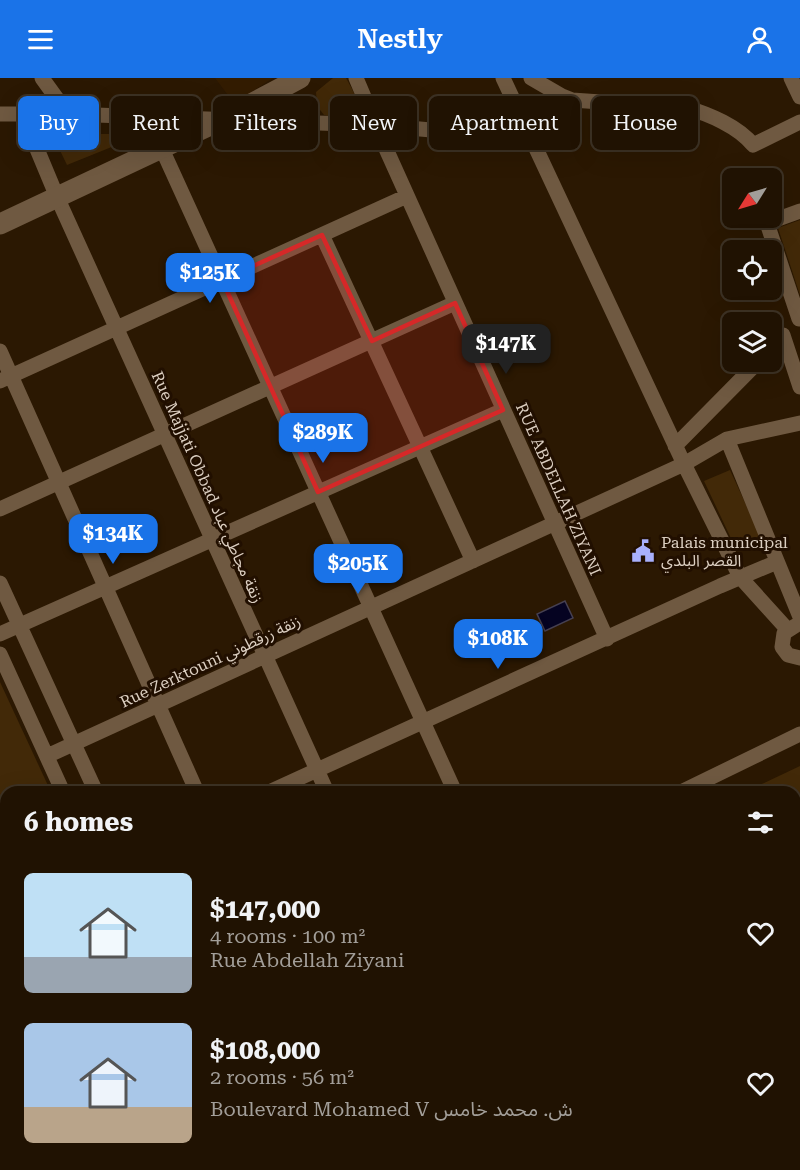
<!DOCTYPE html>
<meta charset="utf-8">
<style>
:root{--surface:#201202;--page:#281b0c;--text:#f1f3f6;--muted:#a29e99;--line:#3d3224;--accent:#1a73e8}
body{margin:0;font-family:"Roboto Serif","Noto Sans Arabic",serif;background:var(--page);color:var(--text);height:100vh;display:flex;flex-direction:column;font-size:22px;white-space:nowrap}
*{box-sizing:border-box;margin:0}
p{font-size:20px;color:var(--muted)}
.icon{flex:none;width:33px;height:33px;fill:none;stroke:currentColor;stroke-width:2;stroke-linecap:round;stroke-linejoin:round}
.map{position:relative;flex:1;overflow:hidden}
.drawer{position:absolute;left:0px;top:708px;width:801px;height:384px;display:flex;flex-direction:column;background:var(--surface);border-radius:18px 18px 0 0;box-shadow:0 6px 24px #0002,0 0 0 2px var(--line)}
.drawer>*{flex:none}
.banner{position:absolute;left:18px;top:18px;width:765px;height:54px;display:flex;gap:12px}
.needle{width:39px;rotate:233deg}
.tools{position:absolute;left:722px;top:90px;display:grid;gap:12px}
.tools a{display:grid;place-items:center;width:60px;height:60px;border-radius:9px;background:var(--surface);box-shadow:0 6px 24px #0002,0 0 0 2px var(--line);font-size:30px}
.price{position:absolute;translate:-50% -51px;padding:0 14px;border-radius:12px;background:var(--accent);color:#fff;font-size:20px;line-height:39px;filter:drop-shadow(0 2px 3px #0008)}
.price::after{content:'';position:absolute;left:50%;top:36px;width:18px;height:14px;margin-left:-9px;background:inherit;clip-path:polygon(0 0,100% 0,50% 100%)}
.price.current{background:#222;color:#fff}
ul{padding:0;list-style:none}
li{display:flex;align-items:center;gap:18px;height:150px;padding:0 24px}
li span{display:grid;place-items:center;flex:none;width:168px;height:120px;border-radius:9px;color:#555}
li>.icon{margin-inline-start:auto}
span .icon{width:72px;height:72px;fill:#fffc;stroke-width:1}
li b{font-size:26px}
h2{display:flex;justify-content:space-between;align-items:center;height:72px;padding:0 24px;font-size:26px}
.chip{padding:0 21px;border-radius:9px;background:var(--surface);box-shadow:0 6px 24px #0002,0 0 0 2px var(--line);font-size:21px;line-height:54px}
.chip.current{background:var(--accent);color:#fff}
header{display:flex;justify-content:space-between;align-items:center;height:78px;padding:0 24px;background:var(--accent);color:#fff;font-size:27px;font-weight:600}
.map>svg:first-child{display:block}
.built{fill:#331c00}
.green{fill:#422908}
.water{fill:#050321;stroke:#464051;stroke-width:1.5}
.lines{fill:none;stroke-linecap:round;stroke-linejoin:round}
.street{stroke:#6f5941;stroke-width:15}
.secondary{stroke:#6f5941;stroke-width:21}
.marked{fill:#d62828;fill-opacity:0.2;stroke:#d62828;stroke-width:4.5;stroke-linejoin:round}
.labels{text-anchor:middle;stroke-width:6;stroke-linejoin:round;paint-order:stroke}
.street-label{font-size:16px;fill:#dccfc1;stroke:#210f00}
.poi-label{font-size:16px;fill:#dccfc1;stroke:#210f00;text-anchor:start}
</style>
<header><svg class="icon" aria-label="menu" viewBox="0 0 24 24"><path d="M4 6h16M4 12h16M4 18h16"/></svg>Nestly<svg class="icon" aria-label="person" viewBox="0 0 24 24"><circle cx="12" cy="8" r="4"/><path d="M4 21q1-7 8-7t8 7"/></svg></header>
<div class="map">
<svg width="800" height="1092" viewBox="0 0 800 1092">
<rect width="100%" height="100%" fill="#2b1802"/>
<!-- built -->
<path class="built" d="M 215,0 L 273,0 L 234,25 Z
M 42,1086 L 169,1086 L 162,1092 L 44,1092 Z"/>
<!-- green -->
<path class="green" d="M 333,0 L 346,0 C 352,11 359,21 357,34 L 350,41 L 324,37 L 317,28 L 316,14 Z
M 52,56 L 129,56 L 129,62 L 67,87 Z
M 800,142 L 800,217 L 778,150 Z
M 730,392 L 761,459 L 736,471 L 704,403 Z
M 0,604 L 51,714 L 6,714 L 6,802 L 0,805 Z
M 800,688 L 800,838 L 795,841 L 795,714 L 745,714 Z
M 3,853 L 6,860 L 6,922 L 0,924 L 0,854 Z"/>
<!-- water -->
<path class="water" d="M 565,523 L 573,540 L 545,553 L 537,536 Z"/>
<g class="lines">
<!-- street -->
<path class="street" d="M 42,0 L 68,36
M 356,0 L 387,73 L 607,561
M 503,0 L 684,386 L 740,499 L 787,551
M 531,0 L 562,18 L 572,22 L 687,30 C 709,36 739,49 753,67 L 800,44
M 791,0 L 800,19
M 22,35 L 57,119 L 327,714
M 0,36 L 68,36 L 375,47 L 532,61
M 162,71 L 455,714
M 322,157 L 473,483
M 799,241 L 767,145 L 800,133
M 783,257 L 800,309
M 0,273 L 197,714
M 0,303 L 407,118
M 727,361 L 800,539
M 675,368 L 758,284
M 0,431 L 455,225
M 0,505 L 96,714
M 795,548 L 784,555 L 782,569 L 788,577 L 800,580
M 0,556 L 503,332
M 0,576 L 63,714
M 47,678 L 684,386 L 727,361 L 800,345
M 269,714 L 720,508 L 777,484
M 681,714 L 800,656
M 0,823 L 6,821
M 343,1086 L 348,1092
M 751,1086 L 753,1092
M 195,1092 L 202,1086
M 799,1092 L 800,1091"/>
<!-- secondary -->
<path class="secondary" d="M 0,146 L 223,41 L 300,0
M 0,1071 L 6,1092"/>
</g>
<!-- marked area -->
<path class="marked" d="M 322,157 L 372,263 L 455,225 L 503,332 L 318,414 L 222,202 Z"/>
<!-- icons -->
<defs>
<g id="civic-bare" transform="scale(1.8)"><path d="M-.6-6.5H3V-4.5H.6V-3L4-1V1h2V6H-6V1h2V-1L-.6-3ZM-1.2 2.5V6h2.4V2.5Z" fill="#a8b0fc" stroke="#210f00" stroke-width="2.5" paint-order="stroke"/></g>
</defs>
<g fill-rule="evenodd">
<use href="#civic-bare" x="643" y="473"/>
</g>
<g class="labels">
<!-- street labels -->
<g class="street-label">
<text transform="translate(208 409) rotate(66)" y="6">Rue Majjati Obbad زنقة مجاطي عباد</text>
<text transform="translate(559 411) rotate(66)" y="6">RUE ABDELLAH ZIYANI</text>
<text transform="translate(210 583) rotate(-25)" y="6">Rue Zerktouni زنقة زرقطوني</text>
</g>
<!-- poi labels -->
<g class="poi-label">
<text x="661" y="470">Palais municipal<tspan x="661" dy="18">القصر البلدي</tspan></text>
</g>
</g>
</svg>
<div class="tools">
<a><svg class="needle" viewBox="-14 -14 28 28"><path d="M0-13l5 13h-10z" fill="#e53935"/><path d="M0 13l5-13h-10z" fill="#a29e99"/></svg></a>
<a><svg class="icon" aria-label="locate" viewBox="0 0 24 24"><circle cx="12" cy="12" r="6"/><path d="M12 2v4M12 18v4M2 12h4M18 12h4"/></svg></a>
<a><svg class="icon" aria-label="layers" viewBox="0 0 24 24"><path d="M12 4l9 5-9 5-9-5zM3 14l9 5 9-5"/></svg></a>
</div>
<b class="price" style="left:210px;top:226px">$125K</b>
<b class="price current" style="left:506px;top:297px">$147K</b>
<b class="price" style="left:323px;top:386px">$289K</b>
<b class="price" style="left:113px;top:487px">$134K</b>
<b class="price" style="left:358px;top:517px">$205K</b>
<b class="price" style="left:498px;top:592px">$108K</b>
<div class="banner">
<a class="chip current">Buy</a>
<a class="chip">Rent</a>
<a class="chip">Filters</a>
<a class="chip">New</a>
<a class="chip">Apartment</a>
<a class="chip">House</a>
</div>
<section class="drawer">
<h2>6 homes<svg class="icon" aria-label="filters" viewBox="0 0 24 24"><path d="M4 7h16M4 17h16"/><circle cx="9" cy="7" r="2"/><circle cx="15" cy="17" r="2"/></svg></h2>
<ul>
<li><span style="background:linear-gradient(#bfe0f5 70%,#9aa5b1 0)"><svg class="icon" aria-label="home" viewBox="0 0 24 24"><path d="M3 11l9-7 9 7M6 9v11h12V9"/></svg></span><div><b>$147,000</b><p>4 rooms · 100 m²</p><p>Rue Abdellah Ziyani</p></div><svg class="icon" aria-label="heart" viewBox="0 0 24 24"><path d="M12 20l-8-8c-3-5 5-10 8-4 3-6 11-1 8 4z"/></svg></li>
<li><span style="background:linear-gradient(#a9c7e8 70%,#b9a48a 0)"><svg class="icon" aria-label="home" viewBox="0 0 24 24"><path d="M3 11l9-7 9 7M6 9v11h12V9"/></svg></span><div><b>$108,000</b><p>2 rooms · 56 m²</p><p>Boulevard Mohamed V ش. محمد خامس</p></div><svg class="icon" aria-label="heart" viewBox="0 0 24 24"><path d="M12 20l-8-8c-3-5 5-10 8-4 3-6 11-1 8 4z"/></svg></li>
</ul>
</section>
</div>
